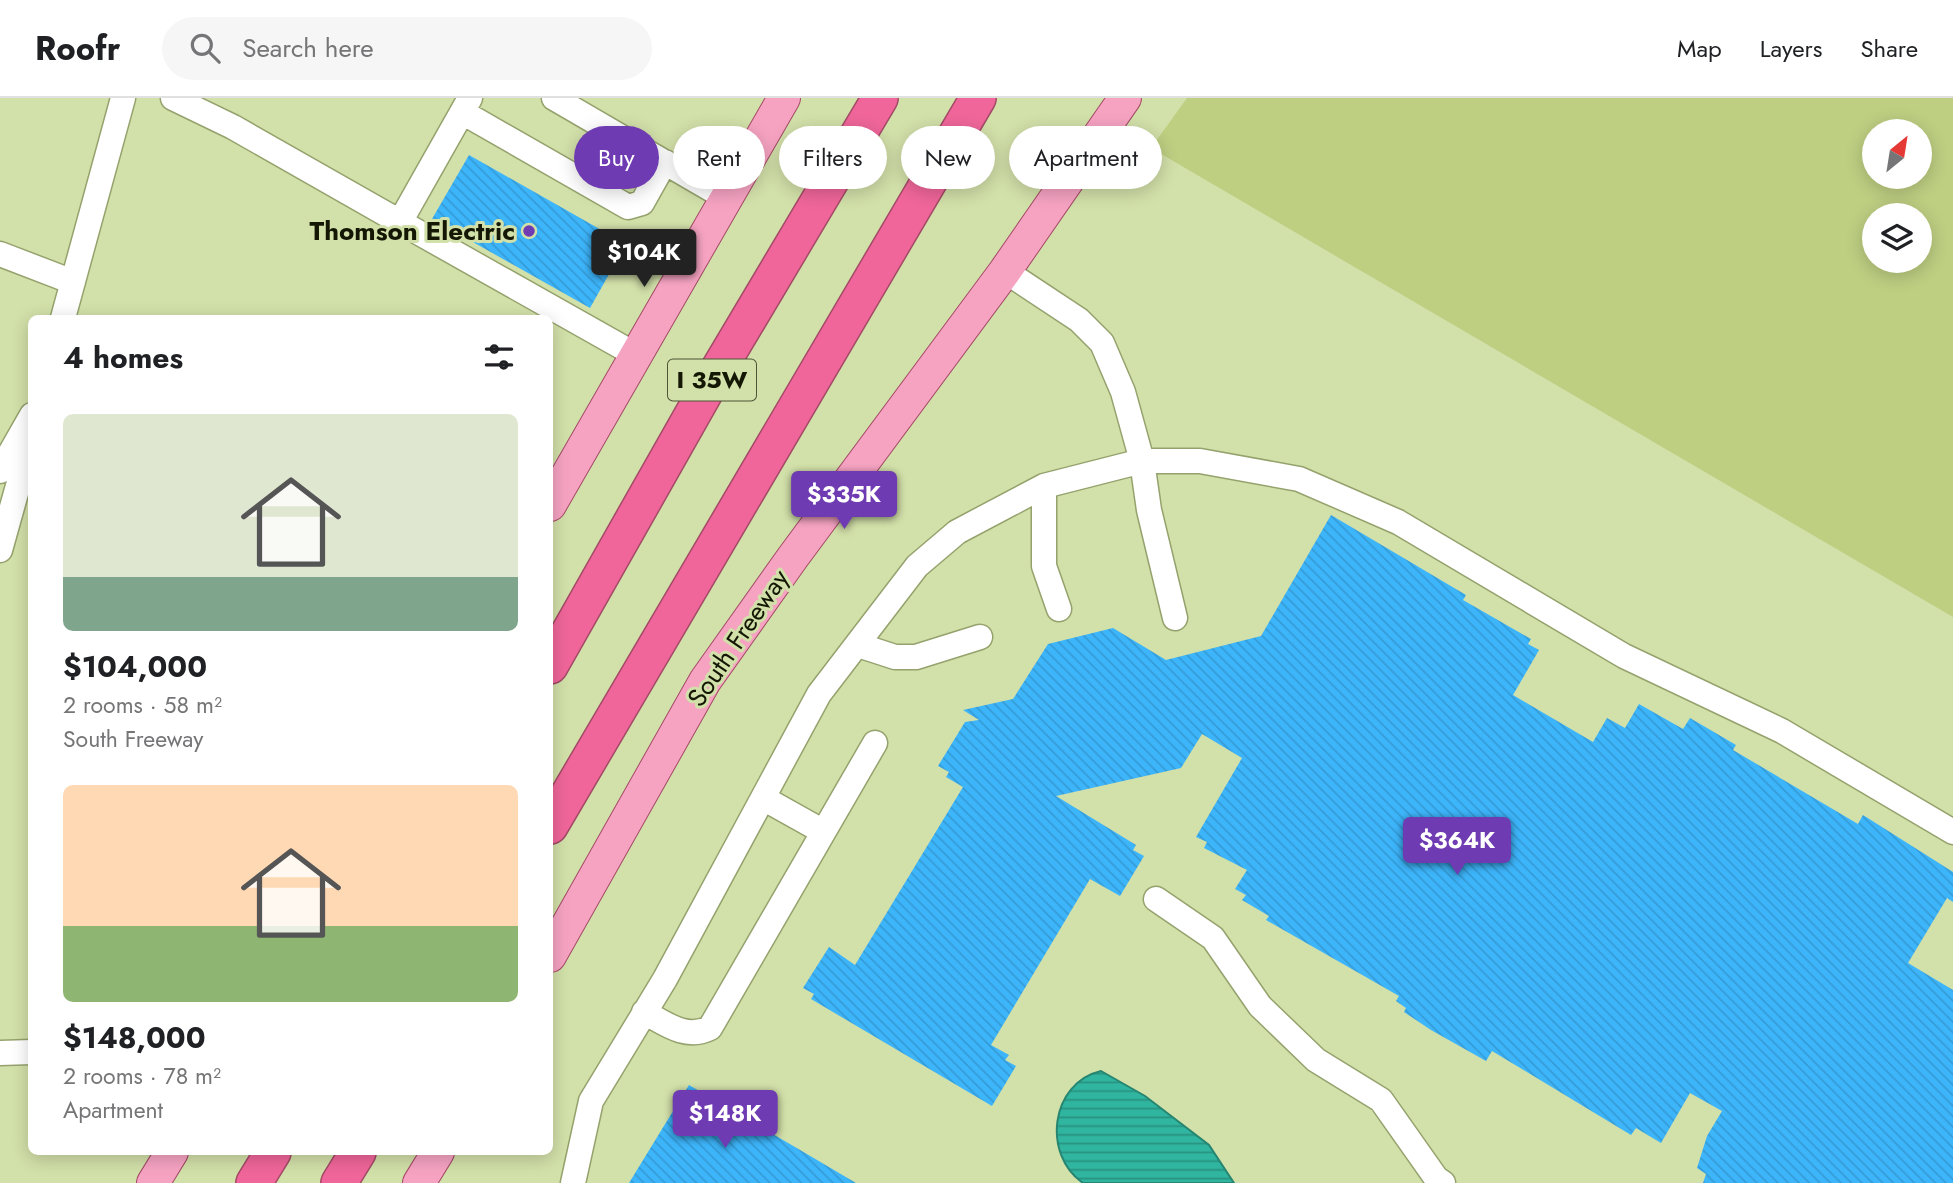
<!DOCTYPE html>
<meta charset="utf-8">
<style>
:root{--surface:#fff;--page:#f6f6f6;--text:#202124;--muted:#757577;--line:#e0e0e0;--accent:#6e3bb2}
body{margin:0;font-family:Jost,sans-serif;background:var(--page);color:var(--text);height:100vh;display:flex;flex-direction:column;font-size:26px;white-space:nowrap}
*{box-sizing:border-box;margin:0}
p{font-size:23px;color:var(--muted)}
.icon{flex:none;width:38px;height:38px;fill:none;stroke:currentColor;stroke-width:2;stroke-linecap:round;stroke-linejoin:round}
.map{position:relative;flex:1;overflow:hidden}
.side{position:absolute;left:28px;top:217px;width:525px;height:840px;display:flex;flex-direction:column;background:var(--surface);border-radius:10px;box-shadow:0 4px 18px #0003}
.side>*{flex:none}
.banner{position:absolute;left:574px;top:28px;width:665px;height:63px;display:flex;gap:14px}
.needle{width:46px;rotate:30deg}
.buttons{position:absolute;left:1862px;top:21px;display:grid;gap:14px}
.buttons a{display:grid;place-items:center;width:70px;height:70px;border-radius:50%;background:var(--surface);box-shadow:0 4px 18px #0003;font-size:35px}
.price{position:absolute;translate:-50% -60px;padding:0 16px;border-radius:7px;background:var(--accent);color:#fff;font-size:23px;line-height:46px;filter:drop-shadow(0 2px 4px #0008)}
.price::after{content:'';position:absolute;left:50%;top:42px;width:21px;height:16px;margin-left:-10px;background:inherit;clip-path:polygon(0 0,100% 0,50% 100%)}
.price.active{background:#222;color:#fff}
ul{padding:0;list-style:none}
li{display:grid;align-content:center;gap:14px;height:371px;padding:0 35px}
li span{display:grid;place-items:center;height:217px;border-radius:10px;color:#555}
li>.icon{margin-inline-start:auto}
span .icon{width:126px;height:126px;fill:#fffc;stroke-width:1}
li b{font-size:30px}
h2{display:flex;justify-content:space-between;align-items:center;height:84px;padding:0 35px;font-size:30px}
.tag{padding:0 24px;border-radius:32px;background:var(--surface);box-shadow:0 4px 18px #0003;font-size:24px;line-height:63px}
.tag.active{background:var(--accent);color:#fff}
header{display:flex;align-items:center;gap:42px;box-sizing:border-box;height:98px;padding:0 35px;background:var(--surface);border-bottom:2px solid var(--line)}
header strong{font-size:33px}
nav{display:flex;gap:38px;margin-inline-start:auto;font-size:24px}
.search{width:490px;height:63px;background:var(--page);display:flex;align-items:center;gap:18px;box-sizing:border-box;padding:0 24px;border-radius:38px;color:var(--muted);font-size:26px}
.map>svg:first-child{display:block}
.green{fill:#becf82;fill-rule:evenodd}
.water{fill:url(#water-rules);stroke:#278671;stroke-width:2}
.building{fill:url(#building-back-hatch)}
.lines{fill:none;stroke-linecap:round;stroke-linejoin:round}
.minor-casing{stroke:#95a26d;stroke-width:27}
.major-casing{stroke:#a34a66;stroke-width:34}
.highway-casing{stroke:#a34a66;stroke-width:38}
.minor{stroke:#fff;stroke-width:24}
.major{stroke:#f6a3c2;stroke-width:32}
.highway{stroke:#f0669a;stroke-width:35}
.poi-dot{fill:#6e3bb2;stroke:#d2e0a9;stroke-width:2.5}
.labels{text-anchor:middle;stroke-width:6;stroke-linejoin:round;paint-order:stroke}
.shield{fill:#d2e0a9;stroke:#4c5336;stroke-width:2}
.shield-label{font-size:24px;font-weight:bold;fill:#131704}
.poi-label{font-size:26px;font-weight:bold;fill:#131704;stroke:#d2e0a9;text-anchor:end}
.street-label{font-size:26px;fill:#131704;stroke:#d2e0a9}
</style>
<header>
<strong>Roofr</strong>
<div class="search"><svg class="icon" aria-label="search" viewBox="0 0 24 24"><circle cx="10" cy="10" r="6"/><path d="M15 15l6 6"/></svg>Search here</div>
<nav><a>Map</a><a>Layers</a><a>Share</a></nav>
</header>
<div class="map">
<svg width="1953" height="1085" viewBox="0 0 1953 1085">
<defs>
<pattern id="water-rules" width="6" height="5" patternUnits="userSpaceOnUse" patternTransform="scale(1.75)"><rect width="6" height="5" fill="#30b5a0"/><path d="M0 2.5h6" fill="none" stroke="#289280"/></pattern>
<pattern id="building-back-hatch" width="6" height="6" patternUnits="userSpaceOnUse" patternTransform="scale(1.75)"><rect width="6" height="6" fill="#3db5fb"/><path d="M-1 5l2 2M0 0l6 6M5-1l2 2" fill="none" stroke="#359bd6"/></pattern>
</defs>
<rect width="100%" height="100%" fill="#d2e0a9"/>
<!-- green -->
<path class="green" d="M 1187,0 L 1953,0 L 1953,519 L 1151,50 ZM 1874,33 L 1920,33 L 1920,79 L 1874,79 ZM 1874,117 L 1920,117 L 1920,163 L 1874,163 Z"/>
<!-- water -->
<path class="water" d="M 1101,973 L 1145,998 L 1209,1047 L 1234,1085 L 1083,1085 C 1042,1057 1050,985 1101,973 Z"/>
<!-- building -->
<path class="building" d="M 469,57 L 626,146 L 590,210 L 432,121 Z
M 1331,417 L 1466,497 L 1463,502 L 1531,541 L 1528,546 L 1539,552 L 1513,597 L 1593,644 L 1607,620 L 1625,630 L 1639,606 L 1683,631 L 1690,620 L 1736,647 L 1733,652 L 1858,726 L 1863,717 L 1953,774 L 1953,804 L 1947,800 L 1908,865 L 1953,892 L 1953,1085 L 1703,1085 L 1706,1076 L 1697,1070 L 1707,1038 L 1722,1013 L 1690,995 L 1661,1045 L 1636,1030 L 1631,1037 L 1492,953 L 1486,963 L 1431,932 L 1404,914 L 1406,910 L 1396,903 L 1399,898 L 1266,822 L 1269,818 L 1242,802 L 1246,797 L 1235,791 L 1247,772 L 1204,750 L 1207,744 L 1196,739 L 1242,660 L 1202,636 L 1181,670 L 1056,698 L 1136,747 L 1133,752 L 1144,758 L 1120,798 L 1090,781 L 991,947 L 1009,957 L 1005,962 L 1016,968 L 992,1008 L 811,901 L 814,896 L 803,890 L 829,849 L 855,867 L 963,689 L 946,679 L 949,674 L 938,668 L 965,624 L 979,622 L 963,612 L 1013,601 L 1048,546 L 1113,530 L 1166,562 L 1261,538 Z
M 689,987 L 795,1049 L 856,1085 L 629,1085 Z"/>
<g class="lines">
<!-- minor casing -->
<g class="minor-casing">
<path id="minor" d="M 173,0 L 233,29 L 400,124
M 470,0 L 400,124 L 636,257
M 554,0 L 726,100
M 462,14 L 628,109 L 642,105 L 665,64
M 0,156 L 73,184
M 1005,173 L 1079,222 L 1102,245 L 1123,294 L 1142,363 L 1149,412 L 1175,520
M 63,220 L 123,0
M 0,373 L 32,317
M 1044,388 L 1044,468 L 1059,511
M 0,452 L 32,338
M 858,547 L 895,559 L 916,559 L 980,539
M 763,700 L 822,733
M 1156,801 L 1213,840 L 1260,908 L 1316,962 L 1381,1002 L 1436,1080 L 1443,1085
M 644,914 C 666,926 686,942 710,930 L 875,645
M 0,955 L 32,954
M 573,1085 L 591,1003 L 665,881 L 819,596 L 917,468 L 957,434 L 1044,388 L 1142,363 L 1200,363 L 1299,381 L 1398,424 L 1624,558 L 1782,633 L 1953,734"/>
</g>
<!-- major casing -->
<g class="major-casing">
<path id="major" d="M 550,407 L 784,0
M 550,858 L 705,583 L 793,459 L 1005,173 L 1125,0
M 153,1085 L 172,1054
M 419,1085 L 438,1054"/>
</g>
<!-- highway casing -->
<g class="highway-casing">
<path id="highway" d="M 550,568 L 708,289 L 880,0
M 550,728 L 978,0
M 254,1085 L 273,1054
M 339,1085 L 358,1054"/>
</g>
<!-- minor -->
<use href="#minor" class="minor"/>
<!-- major -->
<use href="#major" class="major"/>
<!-- highway -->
<use href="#highway" class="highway"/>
</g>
<!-- markers -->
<circle class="poi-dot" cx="529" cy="133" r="7"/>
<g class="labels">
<!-- shield labels -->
<rect class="shield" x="668" y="261.5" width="88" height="41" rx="5"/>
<g class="shield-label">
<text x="712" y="290">I 35W</text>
</g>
<!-- poi labels -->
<g class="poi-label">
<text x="515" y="142">Thomson Electric</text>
</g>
<!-- street labels -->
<g class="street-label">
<text transform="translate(738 540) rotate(-56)" y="9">South Freeway</text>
</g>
</g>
</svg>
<div class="buttons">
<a><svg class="needle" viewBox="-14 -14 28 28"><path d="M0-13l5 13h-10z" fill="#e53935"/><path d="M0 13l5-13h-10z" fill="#757577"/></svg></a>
<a><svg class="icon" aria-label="layers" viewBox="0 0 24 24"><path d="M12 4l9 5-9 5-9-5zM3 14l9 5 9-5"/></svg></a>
</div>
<b class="price active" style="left:644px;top:191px">$104K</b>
<b class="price" style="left:844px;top:433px">$335K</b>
<b class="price" style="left:1457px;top:779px">$364K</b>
<b class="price" style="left:725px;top:1052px">$148K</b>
<div class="banner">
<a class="tag active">Buy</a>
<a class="tag">Rent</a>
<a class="tag">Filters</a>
<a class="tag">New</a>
<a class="tag">Apartment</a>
</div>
<section class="side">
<h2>4 homes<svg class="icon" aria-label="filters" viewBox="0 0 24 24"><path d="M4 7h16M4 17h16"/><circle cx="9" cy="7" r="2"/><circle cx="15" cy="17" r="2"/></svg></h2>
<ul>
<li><span style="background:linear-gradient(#dfe7d0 75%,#7fa58c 0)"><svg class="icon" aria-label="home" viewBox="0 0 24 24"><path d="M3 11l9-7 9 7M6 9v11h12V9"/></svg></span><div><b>$104,000</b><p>2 rooms · 58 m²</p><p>South Freeway</p></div></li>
<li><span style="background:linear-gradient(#ffd9b3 65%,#8fb573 0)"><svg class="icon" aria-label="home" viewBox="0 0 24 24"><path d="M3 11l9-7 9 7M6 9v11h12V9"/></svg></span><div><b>$148,000</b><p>2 rooms · 78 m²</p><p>Apartment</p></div></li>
</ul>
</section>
</div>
